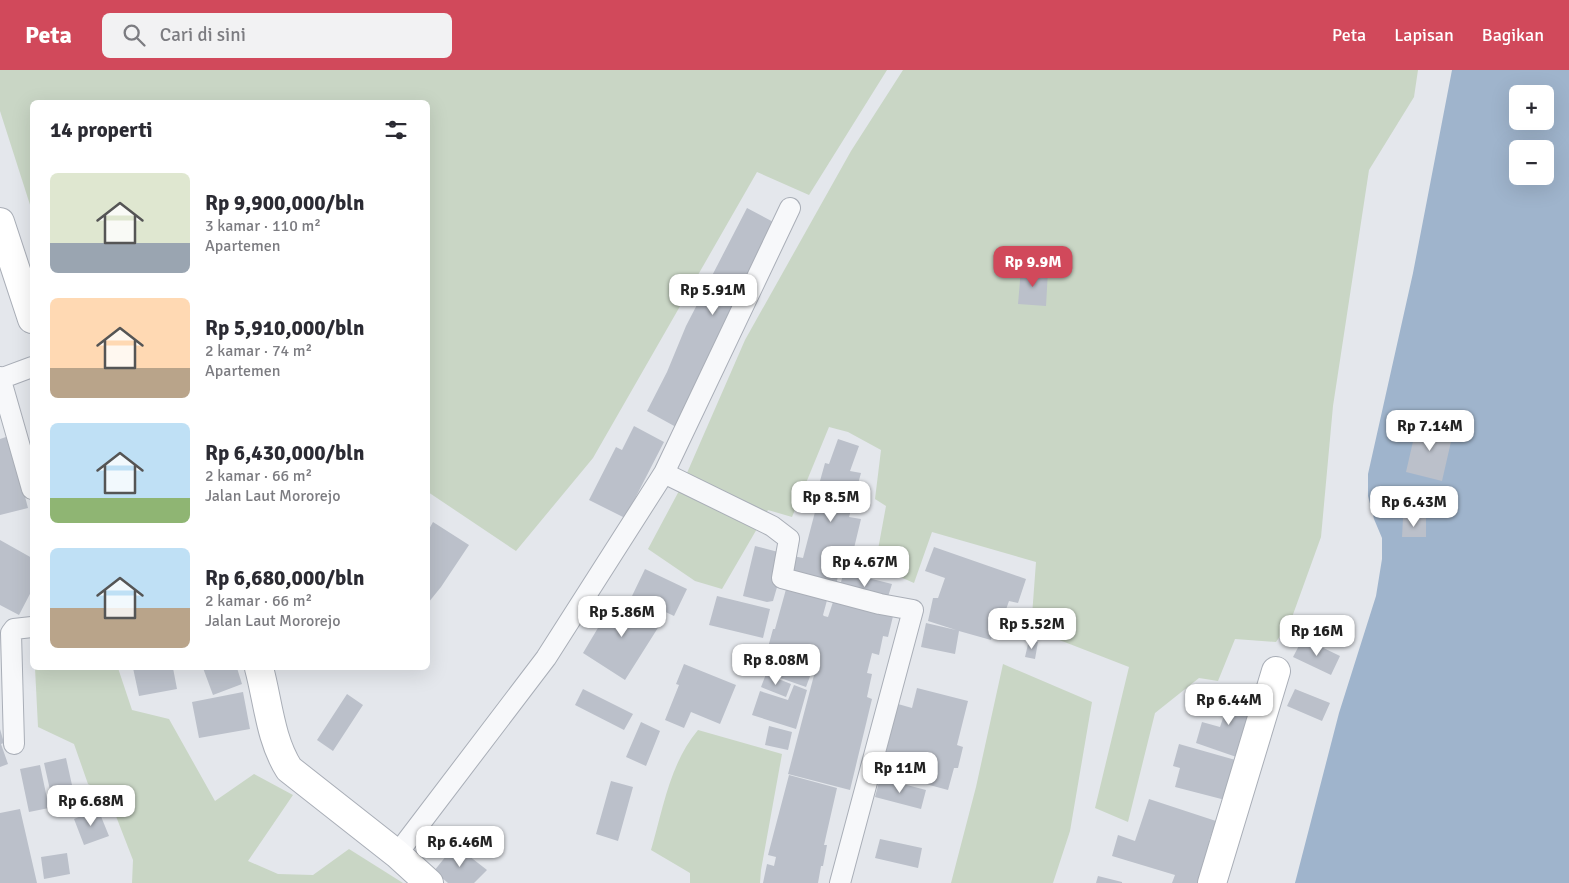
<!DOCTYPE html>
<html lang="id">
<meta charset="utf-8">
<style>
:root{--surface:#fff;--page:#f2f2f3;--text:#2b2b33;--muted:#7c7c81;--accent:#d1495b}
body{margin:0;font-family:Signika,sans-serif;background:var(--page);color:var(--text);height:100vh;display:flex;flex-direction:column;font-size:19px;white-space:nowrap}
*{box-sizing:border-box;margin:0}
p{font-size:16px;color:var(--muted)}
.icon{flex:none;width:28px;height:28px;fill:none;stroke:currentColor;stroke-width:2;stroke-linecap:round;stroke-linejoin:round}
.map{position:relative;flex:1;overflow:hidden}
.side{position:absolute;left:30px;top:30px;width:400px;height:570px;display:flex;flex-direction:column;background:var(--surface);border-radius:8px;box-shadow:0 5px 20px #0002}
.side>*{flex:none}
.controls{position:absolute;left:1509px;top:15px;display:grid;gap:10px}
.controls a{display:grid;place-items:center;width:45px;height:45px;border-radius:8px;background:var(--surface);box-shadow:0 5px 20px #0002;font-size:25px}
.price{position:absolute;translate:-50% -42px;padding:0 11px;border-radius:10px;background:#fff;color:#222;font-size:16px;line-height:32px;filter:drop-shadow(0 1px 2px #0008)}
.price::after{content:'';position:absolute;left:50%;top:30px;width:15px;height:11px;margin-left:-8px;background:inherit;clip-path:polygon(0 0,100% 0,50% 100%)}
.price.active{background:var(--accent);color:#fff}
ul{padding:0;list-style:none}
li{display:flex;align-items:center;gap:15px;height:125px;padding:0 20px}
li span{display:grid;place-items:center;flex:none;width:140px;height:100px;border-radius:8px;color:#555}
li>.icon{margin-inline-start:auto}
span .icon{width:60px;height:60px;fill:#fffc;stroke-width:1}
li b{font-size:21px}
h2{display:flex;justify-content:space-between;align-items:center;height:60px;padding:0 20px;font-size:21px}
header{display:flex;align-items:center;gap:30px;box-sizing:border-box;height:70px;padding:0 25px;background:var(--accent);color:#fff}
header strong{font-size:24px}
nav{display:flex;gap:28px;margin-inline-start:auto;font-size:18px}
.search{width:350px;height:45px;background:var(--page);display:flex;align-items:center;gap:12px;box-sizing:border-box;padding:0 18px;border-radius:8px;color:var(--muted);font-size:19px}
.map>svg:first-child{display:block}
.green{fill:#c9d6c5}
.water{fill:#9fb4cc;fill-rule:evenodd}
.building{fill:#bbc0ca}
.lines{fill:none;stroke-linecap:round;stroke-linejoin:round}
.street-casing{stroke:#a9aeb7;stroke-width:22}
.secondary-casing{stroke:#a9aeb7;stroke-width:30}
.street{stroke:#f7f8fa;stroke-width:20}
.secondary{stroke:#fff;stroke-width:28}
</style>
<header>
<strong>Peta</strong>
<div class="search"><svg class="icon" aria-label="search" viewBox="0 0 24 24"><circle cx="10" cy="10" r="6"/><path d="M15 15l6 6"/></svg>Cari di sini</div>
<nav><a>Peta</a><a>Lapisan</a><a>Bagikan</a></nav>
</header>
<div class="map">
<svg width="1569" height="813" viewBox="0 0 1569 813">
<rect width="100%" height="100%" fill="#e4e7ec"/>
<!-- green -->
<path class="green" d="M 0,0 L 887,0 L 809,125 L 757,102 L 593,388 L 516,481 L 428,422 L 428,32 L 32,32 L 32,141 L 0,41 Z
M 903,0 L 1418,0 L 1414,27 L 1369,100 L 1333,336 L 1321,467 L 1291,550 L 1276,572 L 1235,569 L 1218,611 L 1199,608 L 1155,643 L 1128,752 L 1095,738 L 1129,597 L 1031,559 L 1036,492 L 932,462 L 914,513 L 875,496 L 886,436 L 875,429 L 881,380 L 848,362 L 829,357 L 792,447 L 768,440 L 722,519 L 695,511 L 648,479 L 680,419 L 745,270 L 851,81 Z
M 1003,594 L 1092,632 L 1070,761 L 1053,813 L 951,813 L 976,717 Z
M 35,598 L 118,598 L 132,640 L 169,649 L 215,731 L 254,704 L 293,725 L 248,791 L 278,804 L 313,805 L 349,779 L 403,813 L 132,813 L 133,790 L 107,723 L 88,714 L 74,674 L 38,657 Z
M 698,660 L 782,684 L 761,800 L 760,813 L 690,813 L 690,803 L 651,780 C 663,739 670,693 698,660 Z"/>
<!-- water -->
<path class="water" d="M 1452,0 L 1569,0 L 1569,813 L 1295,813 L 1339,643 L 1376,526 L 1382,489 L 1382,468 L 1374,449 L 1368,426 L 1368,404 L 1413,203 ZM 1518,24 L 1545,24 L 1545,51 L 1518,51 ZM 1518,79 L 1545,79 L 1545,106 L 1518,106 Z"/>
<!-- building -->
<path class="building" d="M 747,138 L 779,155 L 676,357 L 647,341 L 667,302 L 686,256 Z
M 1021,199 L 1048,201 L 1046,236 L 1018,234 Z
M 1417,354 L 1453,363 L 1442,411 L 1406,402 Z
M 634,356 L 664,372 L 625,448 L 589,430 L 616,377 L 622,380 Z
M 9,366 L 28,438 L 0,445 L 0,369 Z
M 838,369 L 859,376 L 850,401 L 861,403 L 849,447 L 861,449 L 849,499 L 840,497 L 835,520 L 787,509 L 793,486 L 803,488 L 816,438 L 813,436 L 825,393 L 829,394 Z
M 1403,448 L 1426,448 L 1426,467 L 1402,467 Z
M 433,452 L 469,475 L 441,517 L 428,533 L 428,461 Z
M 0,470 L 32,488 L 32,520 L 19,545 L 0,535 Z
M 755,476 L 782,483 L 782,500 L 773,531 L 767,532 L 743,526 Z
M 934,477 L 1026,509 L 1018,533 L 1009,531 L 1002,551 L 997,549 L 991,570 L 959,561 L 955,584 L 921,577 L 926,553 L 956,560 L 928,551 L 933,528 L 938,528 L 945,508 L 925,501 Z
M 645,499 L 687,519 L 674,546 L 632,526 Z
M 844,502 L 892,514 L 886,533 L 838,522 Z
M 788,512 L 829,523 L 823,545 L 824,546 L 828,547 L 835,526 L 894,542 L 888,567 L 883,566 L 879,585 L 872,583 L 867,603 L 872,604 L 867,627 L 872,629 L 850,720 L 788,704 L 818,590 L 819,582 L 806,617 L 766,603 L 773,583 L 767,581 L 773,559 L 775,559 Z
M 617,526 L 661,553 L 625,610 L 583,583 Z
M 717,526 L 770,539 L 763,568 L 709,555 Z
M 1303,568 L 1340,586 L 1331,605 L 1293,587 Z
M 1029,570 L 1038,572 L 1035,589 L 1025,587 Z
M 684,594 L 736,615 L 720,654 L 691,642 L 684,658 L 665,650 L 679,615 L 676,614 Z
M 133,598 L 173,598 L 177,619 L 139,626 Z
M 203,598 L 237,598 L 242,614 L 213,625 Z
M 766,604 L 791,614 L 786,627 L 761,617 Z
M 794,615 L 807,620 L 796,659 L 752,645 L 760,621 L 788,630 Z
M 917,618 L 968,631 L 957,675 L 963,677 L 958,698 L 954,698 L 948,720 L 881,702 L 898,634 L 912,638 Z
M 583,619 L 633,644 L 624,660 L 575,635 Z
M 1211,619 L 1259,638 L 1245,690 L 1196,673 L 1202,652 L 1220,657 L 1224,645 L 1204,638 Z
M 1295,619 L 1330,633 L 1322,651 L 1287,636 Z
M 243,622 L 250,659 L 199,668 L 192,632 Z
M 347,624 L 363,635 L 333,681 L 317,670 Z
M 641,652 L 660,661 L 646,696 L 626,687 Z
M 769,656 L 792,662 L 788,680 L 765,675 Z
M 0,659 L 4,673 L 1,674 L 8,694 L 0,697 Z
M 1179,674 L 1239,691 L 1233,732 L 1175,717 L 1180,698 L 1173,696 Z
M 66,688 L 76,733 L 54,738 L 44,693 Z
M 40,695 L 49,738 L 29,742 L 20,699 Z
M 789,705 L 837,718 L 824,775 L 827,775 L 823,796 L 821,796 L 818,813 L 763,813 L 767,794 L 774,796 L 776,787 L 768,785 Z
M 880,708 L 926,720 L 921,739 L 875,727 Z
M 611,711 L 633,717 L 618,771 L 596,764 Z
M 1149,729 L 1216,751 L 1209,771 L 1213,772 L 1208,813 L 1172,813 L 1175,805 L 1112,786 L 1118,765 L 1135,771 Z
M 20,739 L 37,813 L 0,813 L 0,743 Z
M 98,739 L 109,766 L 84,775 L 74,749 Z
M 880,769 L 922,778 L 918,798 L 875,788 Z
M 455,775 L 487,800 L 474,813 L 448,813 L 434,801 Z
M 67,783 L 70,804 L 44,809 L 41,787 Z
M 1098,806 L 1122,812 L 1122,813 L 1096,813 Z"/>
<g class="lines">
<!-- street casing -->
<g class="street-casing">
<path id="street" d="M 0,307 L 32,419
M 0,309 L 32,297
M 664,403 L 772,456 L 789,469 L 782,508 L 880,534 L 913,540 L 840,813
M 14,674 L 11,563 L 14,559 L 32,557
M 397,784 L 546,588 L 664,403 L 790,138"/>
</g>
<!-- secondary casing -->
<g class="secondary-casing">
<path id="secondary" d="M 0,152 L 32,249
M 259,598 C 268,631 270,669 289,699 L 397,784 L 429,813
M 1212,813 L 1276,601"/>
</g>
<!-- street -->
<use href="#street" class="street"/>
<!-- secondary -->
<use href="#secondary" class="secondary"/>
</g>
</svg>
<div class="controls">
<a>+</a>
<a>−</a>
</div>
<b class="price active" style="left:1033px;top:218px">Rp 9.9M</b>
<b class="price" style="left:713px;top:246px">Rp 5.91M</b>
<b class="price" style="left:1430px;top:382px">Rp 7.14M</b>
<b class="price" style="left:831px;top:453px">Rp 8.5M</b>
<b class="price" style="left:1414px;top:458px">Rp 6.43M</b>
<b class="price" style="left:865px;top:518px">Rp 4.67M</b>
<b class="price" style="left:622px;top:568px">Rp 5.86M</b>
<b class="price" style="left:1032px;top:580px">Rp 5.52M</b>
<b class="price" style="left:1317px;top:587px">Rp 16M</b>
<b class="price" style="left:776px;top:616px">Rp 8.08M</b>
<b class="price" style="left:1229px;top:656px">Rp 6.44M</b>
<b class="price" style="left:900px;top:724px">Rp 11M</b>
<b class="price" style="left:91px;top:757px">Rp 6.68M</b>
<b class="price" style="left:460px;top:798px">Rp 6.46M</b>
<section class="side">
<h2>14 properti<svg class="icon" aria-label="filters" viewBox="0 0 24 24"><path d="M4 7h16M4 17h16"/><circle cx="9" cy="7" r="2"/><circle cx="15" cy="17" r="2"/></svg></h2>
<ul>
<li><span style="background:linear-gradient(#dfe7d0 70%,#9aa5b1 0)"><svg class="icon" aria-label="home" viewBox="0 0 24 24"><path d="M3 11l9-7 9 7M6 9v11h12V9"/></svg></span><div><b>Rp 9,900,000/bln</b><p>3 kamar · 110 m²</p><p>Apartemen</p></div></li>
<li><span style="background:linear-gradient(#ffd9b3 70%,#b9a48a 0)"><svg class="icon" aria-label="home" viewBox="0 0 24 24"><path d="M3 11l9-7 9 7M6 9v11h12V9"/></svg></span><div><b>Rp 5,910,000/bln</b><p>2 kamar · 74 m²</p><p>Apartemen</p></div></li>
<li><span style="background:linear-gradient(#bfe0f5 75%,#8fb573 0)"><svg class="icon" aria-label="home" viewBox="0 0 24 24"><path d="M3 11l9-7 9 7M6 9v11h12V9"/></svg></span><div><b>Rp 6,430,000/bln</b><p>2 kamar · 66 m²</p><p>Jalan Laut Mororejo</p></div></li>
<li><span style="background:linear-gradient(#bfe0f5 60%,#b9a48a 0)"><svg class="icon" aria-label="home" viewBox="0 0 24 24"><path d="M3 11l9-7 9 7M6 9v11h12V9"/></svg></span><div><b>Rp 6,680,000/bln</b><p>2 kamar · 66 m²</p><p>Jalan Laut Mororejo</p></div></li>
</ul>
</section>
</div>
